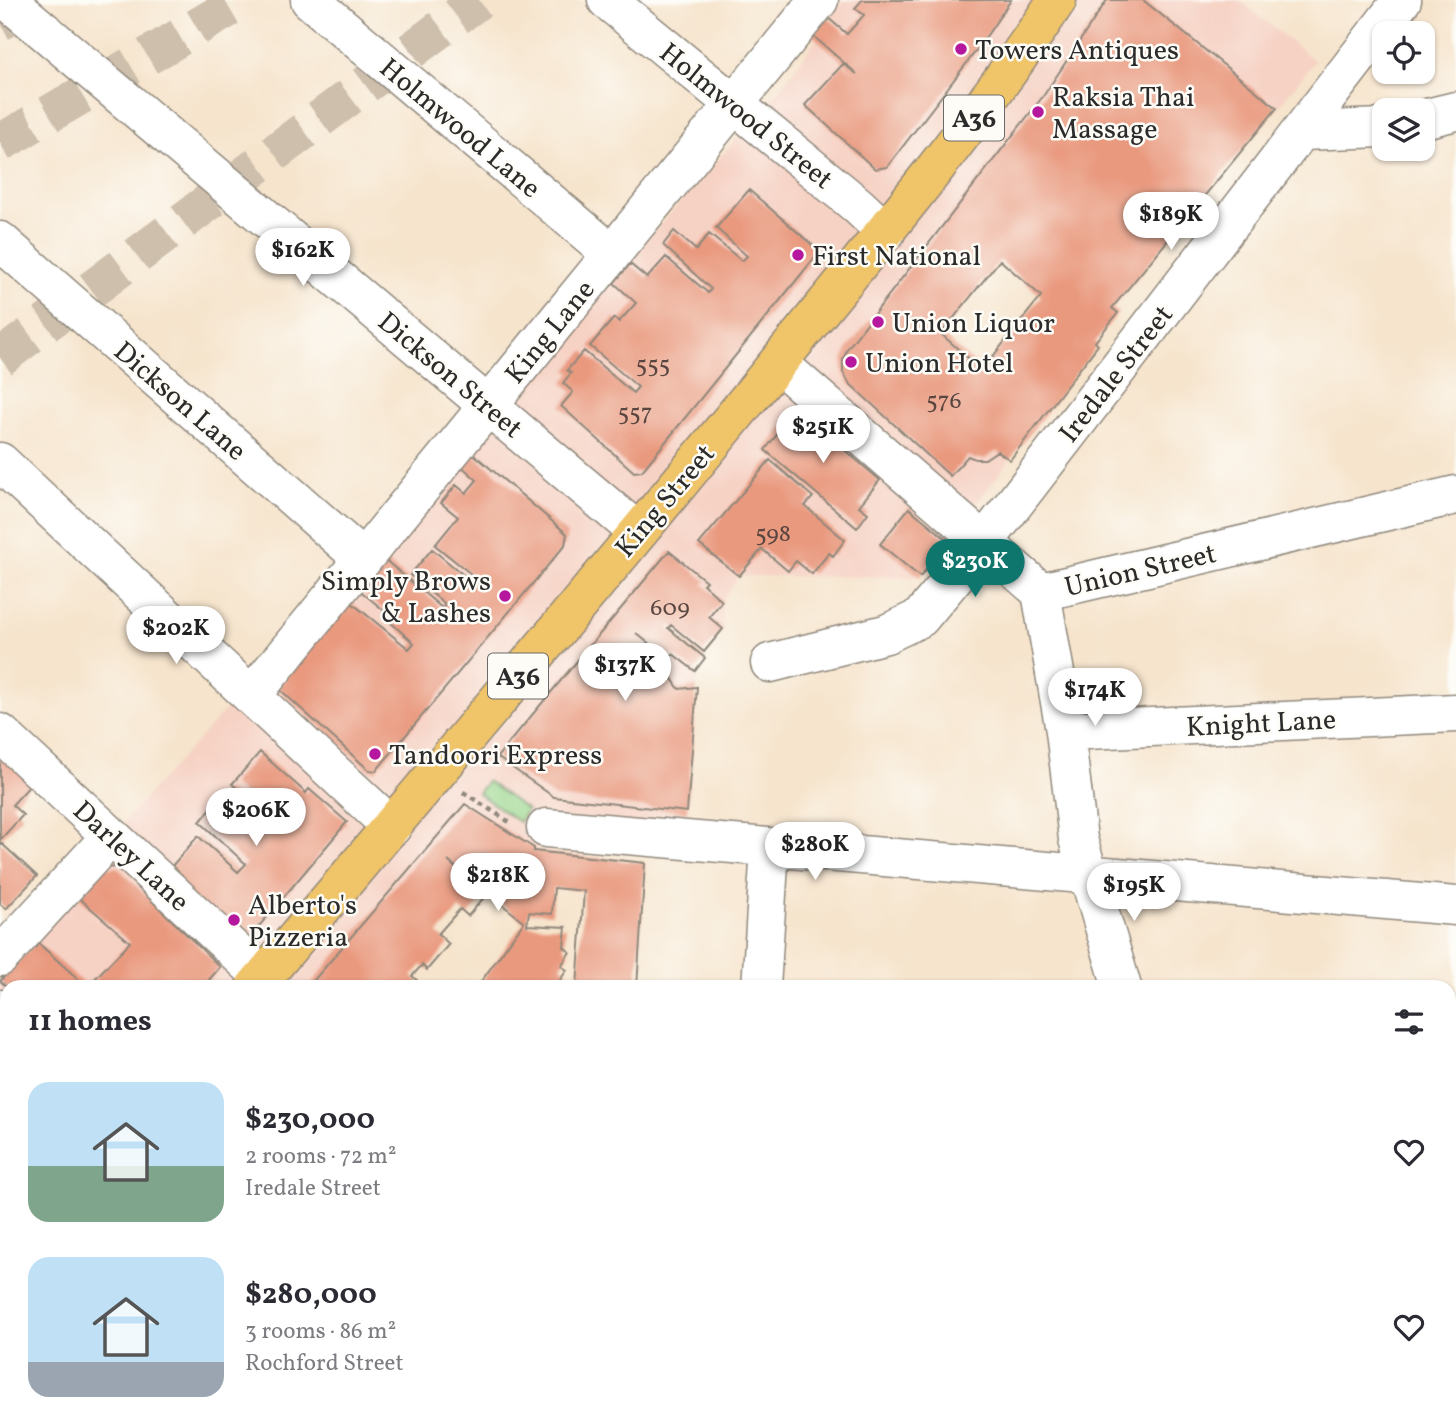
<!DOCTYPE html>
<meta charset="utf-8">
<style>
:root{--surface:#fff;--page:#f2f2f3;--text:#2b2b33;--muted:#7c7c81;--accent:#0f766e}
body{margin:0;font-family:Vollkorn,serif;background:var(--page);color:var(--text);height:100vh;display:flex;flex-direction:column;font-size:26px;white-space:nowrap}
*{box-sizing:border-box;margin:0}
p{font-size:23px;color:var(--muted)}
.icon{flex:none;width:38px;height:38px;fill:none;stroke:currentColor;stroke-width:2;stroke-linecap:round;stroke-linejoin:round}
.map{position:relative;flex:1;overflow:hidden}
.details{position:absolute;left:0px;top:980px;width:1456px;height:448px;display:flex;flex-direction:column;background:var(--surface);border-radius:21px 21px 0 0;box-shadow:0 2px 5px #0004}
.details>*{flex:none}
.fabs{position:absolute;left:1372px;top:21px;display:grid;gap:14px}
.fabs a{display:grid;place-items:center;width:63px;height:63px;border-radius:14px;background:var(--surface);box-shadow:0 2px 5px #0004;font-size:35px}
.price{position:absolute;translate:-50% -60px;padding:0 16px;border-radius:24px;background:#fff;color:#222;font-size:23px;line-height:46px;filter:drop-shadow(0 2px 4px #0008)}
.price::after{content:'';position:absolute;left:50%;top:42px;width:21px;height:16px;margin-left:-10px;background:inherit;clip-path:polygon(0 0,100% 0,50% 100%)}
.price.on{background:var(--accent);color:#fff}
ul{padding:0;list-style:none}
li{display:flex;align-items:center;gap:21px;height:175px;padding:0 28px}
li span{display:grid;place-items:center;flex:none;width:196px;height:140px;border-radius:21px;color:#555}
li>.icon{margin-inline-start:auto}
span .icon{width:84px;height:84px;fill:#fffc;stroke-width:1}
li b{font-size:30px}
h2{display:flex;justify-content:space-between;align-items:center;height:84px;padding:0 28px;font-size:30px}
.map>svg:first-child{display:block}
.built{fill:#f6d2c4}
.green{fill:#98d58a;stroke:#62805a;stroke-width:2}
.building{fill:#e9997e;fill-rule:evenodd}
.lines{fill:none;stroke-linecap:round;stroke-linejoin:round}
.highway-tunnel{stroke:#cdbfac;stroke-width:38;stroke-dasharray:38 19;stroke-linecap:butt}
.minor-casing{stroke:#90887c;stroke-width:41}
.highway-casing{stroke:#90887c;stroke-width:41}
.path{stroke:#90887c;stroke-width:4.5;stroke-dasharray:5 5;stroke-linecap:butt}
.minor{stroke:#fff;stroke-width:38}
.highway{stroke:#f0c469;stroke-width:38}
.poi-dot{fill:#b5179e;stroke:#fdfcf7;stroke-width:2.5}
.labels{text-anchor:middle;stroke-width:5;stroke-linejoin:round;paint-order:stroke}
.number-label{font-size:24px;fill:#5a4640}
.shield{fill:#fdfcf7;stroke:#6a6a68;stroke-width:2}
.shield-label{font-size:26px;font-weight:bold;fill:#2b2b2b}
.poi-label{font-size:28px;fill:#2b2b2b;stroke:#fdfcf7;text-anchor:start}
.street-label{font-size:28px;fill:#2b2b2b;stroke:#fdfcf7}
</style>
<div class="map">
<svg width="1456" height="1428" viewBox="0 0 1456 1428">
<rect width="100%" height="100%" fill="#fdfcf7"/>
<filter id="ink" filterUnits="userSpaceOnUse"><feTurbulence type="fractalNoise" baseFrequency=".0143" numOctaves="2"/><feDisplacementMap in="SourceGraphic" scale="14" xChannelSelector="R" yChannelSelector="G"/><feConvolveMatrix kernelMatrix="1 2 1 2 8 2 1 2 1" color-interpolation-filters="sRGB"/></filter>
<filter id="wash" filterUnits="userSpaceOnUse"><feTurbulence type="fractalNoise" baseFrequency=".00686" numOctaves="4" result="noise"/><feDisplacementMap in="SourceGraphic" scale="28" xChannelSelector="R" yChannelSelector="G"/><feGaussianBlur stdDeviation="1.57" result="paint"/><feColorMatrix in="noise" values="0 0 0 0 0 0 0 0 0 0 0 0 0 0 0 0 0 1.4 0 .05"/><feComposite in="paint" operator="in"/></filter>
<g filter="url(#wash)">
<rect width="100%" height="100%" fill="#f6e4cc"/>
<!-- built -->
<path class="built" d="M 844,0 L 1239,0 L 1315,61 L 1277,108 L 1157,12 L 1005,217 L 1118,313 L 1095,343 L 999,261 L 941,335 L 1042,418 L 920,577 L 739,576 L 722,601 L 723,629 L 704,652 L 705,658 L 695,671 L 697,687 L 687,812 L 534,851 L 527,925 L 488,893 L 468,916 L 459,909 L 438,934 L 449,944 L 427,970 L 422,965 L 413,976 L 425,987 L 7,987 L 7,1421 L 166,1421 L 160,1428 L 0,1428 L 0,957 L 363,559 L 779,91 Z"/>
<!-- green -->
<path class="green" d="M 487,781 L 527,810 L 519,822 L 478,793 Z
M 1449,1193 L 1456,1217 L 1456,1312 L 1449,1315 Z
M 1288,1421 L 1339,1421 L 1342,1428 L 1277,1428 L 1276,1425 Z"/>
<g id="blocks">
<!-- building -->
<path class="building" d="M 862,0 L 1011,0 L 979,47 L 887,167 L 875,169 L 805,105 L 843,64 L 857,74 L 812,35 L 827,17 L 847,34 L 864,15 L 855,8 Z
M 1107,0 L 1143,0 L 1277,108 L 1112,308 L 1118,313 L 1095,342 L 1098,345 L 1010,460 L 997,451 L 985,459 L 975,459 L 968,456 L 950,476 L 849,383 L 843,372 L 843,360 L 847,349 L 1044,95 ZM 1000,260 L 1041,296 L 982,370 L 941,334 Z
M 749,190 L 817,249 L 816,256 L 642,471 L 634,472 L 561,406 L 573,392 L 563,383 L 571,373 L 567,370 L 584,351 L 633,393 L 638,387 L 590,346 L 614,318 L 619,322 L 636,303 L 614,283 L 630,264 L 647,278 L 666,257 L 708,293 L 711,289 L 663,245 L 674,231 L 696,250 L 709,234 L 742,261 L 747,256 L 716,228 Z
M 796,410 L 805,410 L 837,438 L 835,442 L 880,480 L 859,506 L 868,513 L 857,528 L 765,450 Z
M 470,451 L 567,534 L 565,545 L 376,771 L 369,770 L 278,688 L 347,599 L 409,649 L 414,643 L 390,622 L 393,618 L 358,589 L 384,559 L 442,608 L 445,604 L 410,575 L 432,549 L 467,578 L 471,574 L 435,545 L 458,517 L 441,503 L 456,485 L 466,493 L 477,480 L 459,464 Z
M 770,460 L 813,497 L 805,506 L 845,540 L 833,556 L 829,553 L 812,574 L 796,561 L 788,571 L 762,549 L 739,576 L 699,544 Z
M 909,508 L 949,541 L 920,577 L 880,544 Z
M 669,551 L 706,581 L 703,584 L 722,601 L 709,617 L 723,629 L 704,652 L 671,625 L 668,628 L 705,658 L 695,671 L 673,654 L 668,659 L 636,633 L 647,642 L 679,689 L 697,687 L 687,812 L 554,797 L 497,757 Z
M 0,751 L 33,782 L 12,805 L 23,815 L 0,840 Z
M 260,752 L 306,793 L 309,789 L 347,822 L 244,944 L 165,874 L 198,836 L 238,872 L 246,864 L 200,822 L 226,790 L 274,831 L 279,825 L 232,784 Z
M 465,804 L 534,848 L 534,851 L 645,863 L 637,987 L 577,987 L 584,891 L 554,888 L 552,914 L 529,912 L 527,925 L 566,927 L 564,947 L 570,952 L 561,966 L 567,970 L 555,987 L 477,987 L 524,922 L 448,861 L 486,895 L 468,916 L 460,909 L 438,934 L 449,944 L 427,970 L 422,965 L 412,976 L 425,987 L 308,987 Z
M 0,842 L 37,876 L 6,909 L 0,904 Z
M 117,867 L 220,967 L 203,987 L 7,987 L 0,981 L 37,942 L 87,987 L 130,942 L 79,898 L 105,868 Z
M 7,1053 L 7,1219 L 0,1227 L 0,1061 Z
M 7,1346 L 7,1421 L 61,1421 L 55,1428 L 0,1428 L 0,1354 Z
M 186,1421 L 196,1421 L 204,1428 L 180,1428 Z
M 296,1421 L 365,1421 L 367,1428 L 276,1428 Z
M 490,1421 L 556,1421 L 556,1422 L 536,1428 L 493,1428 Z"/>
</g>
</g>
<g filter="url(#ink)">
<use href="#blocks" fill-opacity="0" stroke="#90887c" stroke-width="2"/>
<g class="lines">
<!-- highway-tunnel -->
<path class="highway-tunnel" d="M 0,22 L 42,0
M 0,143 L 243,0
M 0,358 L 479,0"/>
<!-- minor casing -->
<g class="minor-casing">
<path id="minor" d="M 7,0 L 638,532
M 310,0 L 612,254
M 607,0 L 857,205 L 886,232
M 1423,119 L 1456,111
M 1302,131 L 1384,128
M 0,241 L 363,559
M 778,363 L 1041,592
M 0,462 L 392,827
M 1041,592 L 1456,495
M 1041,592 L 1065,731 L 1078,839 L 1122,987
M 770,663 L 886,634 L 920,618 L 996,527 L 1402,0
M 252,695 L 819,0
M 1065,731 L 1456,713
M 0,733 L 263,977
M 546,828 L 1456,906
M 0,957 L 111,836
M 761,987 L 770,848
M 0,1009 L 7,1015
M 1449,1100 L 1456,1098
M 1449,1348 L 1456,1346
M 420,1421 L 422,1428
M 160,1428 L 166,1421
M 732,1428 L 732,1421
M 1223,1428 L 1245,1421"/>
</g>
<!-- highway casing -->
<g class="highway-casing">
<path id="highway" d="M 255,987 C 431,779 609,571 780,360 C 876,242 974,127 1057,0
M 0,1283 L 7,1275"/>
</g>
<!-- path -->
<path class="path" d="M 463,792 L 511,823"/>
<!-- minor -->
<use href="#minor" class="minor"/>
<!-- highway -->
<use href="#highway" class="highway"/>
</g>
</g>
<!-- markers -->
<g class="poi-dot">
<circle cx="961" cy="49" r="7"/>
<circle cx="1038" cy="112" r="7"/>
<circle cx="798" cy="255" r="7"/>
<circle cx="878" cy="322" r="7"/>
<circle cx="851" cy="362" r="7"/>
<circle cx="505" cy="596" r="7"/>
<circle cx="375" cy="754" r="7"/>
<circle cx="234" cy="920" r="7"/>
</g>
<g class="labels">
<!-- number labels -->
<g class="number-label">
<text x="653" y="372">555</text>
<text x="944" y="408">576</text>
<text x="635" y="420">557</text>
<text x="773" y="541">598</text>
<text x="670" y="615">609</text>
</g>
<!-- shield labels -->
<g class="shield">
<rect x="944" y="95.5" width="60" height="45" rx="5"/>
<rect x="488" y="653.5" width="60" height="45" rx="5"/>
</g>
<g class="shield-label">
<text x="974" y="127">A36</text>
<text x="518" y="685">A36</text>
</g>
<!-- poi labels -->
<g class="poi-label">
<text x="975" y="59">Towers Antiques</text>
<text x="1052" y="106">Raksia Thai<tspan x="1052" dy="32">Massage</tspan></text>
<text x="812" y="265">First National</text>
<text x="892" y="332">Union Liquor</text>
<text x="865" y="372">Union Hotel</text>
<text x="491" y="590" text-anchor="end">Simply Brows<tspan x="491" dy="32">&amp; Lashes</tspan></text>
<text x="389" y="764">Tandoori Express</text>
<text x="248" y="914">Alberto's<tspan x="248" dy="32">Pizzeria</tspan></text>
</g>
<!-- street labels -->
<g class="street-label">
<text transform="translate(747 115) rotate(39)" y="10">Holmwood Street</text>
<text transform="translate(461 127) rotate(40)" y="10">Holmwood Lane</text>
<text transform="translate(549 331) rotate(-51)" y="10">King Lane</text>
<text transform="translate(1115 373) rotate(-52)" y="10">Iredale Street</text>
<text transform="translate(451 374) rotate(40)" y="10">Dickson Street</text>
<text transform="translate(181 400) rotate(41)" y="10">Dickson Lane</text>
<text transform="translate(664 500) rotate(-50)" y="10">King Street</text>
<text transform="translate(1140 569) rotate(-13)" y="10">Union Street</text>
<text transform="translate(1261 722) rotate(-3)" y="10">Knight Lane</text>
<text transform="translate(132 855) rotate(43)" y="10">Darley Lane</text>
</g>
</g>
</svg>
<div class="fabs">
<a><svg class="icon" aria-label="locate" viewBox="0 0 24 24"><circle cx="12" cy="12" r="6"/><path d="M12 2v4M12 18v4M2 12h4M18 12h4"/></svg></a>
<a><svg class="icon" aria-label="layers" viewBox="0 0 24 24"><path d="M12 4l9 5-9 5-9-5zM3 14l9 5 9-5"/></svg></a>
</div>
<b class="price" style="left:1171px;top:252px">$189K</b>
<b class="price" style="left:303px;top:288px">$162K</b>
<b class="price" style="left:823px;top:465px">$251K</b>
<b class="price on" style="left:975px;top:599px">$230K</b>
<b class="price" style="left:176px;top:666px">$202K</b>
<b class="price" style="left:625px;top:703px">$137K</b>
<b class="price" style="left:1095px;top:728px">$174K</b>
<b class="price" style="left:256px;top:848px">$206K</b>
<b class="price" style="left:815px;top:882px">$280K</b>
<b class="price" style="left:498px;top:913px">$218K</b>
<b class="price" style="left:1134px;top:923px">$195K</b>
<section class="details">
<h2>11 homes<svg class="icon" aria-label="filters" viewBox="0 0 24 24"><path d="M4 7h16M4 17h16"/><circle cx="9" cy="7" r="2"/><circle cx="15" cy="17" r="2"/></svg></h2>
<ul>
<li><span style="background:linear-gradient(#bfe0f5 60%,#7fa58c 0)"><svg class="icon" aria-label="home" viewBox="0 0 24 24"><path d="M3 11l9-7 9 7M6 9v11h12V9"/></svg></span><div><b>$230,000</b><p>2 rooms · 72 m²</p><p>Iredale Street</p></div><svg class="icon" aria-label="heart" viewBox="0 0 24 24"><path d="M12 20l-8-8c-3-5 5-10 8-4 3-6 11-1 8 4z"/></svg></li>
<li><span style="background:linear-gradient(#bfe0f5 75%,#9aa5b1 0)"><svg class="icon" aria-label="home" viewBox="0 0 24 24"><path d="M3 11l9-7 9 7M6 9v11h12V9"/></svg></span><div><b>$280,000</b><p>3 rooms · 86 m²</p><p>Rochford Street</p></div><svg class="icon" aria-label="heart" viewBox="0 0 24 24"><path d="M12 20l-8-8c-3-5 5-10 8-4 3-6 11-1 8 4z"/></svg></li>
</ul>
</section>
</div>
